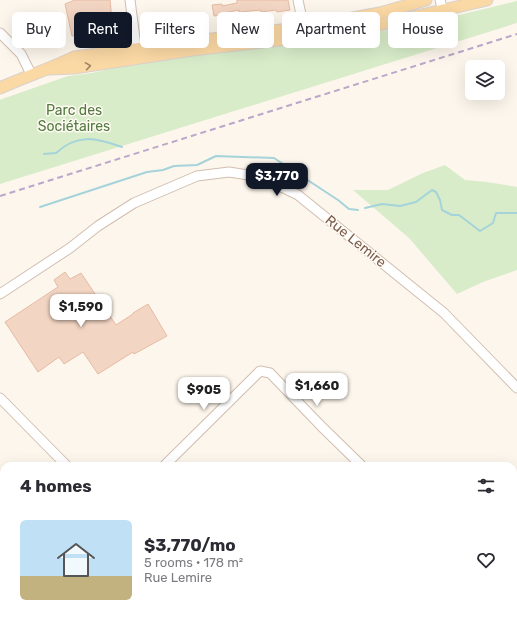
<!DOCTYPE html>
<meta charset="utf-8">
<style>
:root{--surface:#fff;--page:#f7f7f7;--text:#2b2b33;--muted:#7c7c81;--accent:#111827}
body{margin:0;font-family:Rubik,sans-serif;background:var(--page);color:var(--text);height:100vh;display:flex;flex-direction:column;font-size:15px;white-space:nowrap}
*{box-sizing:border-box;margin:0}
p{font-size:13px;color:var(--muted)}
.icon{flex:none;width:22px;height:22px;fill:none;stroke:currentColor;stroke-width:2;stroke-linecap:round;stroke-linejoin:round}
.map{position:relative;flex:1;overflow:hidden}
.panel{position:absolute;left:0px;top:462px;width:517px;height:156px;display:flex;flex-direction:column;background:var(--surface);border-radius:12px 12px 0 0;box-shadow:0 4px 16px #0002}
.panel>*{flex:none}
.banner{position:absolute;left:12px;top:12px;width:493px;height:36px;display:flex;gap:8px}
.controls{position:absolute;left:465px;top:60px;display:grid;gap:8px}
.controls a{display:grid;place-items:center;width:40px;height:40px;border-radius:6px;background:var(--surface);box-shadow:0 4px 16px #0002;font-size:20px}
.price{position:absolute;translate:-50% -34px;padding:0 9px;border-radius:8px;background:#fff;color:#222;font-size:13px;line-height:26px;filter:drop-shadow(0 1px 2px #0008)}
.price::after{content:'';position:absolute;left:50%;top:24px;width:12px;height:9px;margin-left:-6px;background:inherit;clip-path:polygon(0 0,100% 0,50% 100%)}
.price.active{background:var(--accent);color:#fff}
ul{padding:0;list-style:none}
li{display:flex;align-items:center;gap:12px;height:100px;padding:0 20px}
li span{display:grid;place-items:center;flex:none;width:112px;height:80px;border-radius:6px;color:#555}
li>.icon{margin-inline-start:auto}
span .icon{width:48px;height:48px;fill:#fffc;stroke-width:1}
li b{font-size:17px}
h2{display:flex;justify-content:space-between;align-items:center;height:48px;padding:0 20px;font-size:17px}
.pill{padding:0 14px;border-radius:6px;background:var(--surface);box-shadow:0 4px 16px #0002;font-size:14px;line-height:36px}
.pill.active{background:var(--accent);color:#fff}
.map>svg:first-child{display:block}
.green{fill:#d8ecc9}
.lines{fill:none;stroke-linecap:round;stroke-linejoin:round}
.stream{stroke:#a5d3da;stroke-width:2}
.building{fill:#f3d5c3;stroke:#e6bba3}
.minor-casing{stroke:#d1beb0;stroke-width:11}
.major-casing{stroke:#dad1cd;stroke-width:13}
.minor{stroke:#fff;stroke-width:9}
.major{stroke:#fbd9a5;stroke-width:11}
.rail{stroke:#b9a8c9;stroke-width:2;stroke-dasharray:6 4;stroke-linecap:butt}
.oneway{stroke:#a18267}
.labels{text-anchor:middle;stroke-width:3;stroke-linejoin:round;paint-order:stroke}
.park-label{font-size:14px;fill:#537a41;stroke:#fffaf3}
.street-label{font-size:14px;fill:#7a5c4d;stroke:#fffaf3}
</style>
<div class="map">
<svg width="517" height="618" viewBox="0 0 517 618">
<rect width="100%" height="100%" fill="#fdf6ec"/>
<!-- green -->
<path class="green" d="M 517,1 L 517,23 L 0,184 L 0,100 L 5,98 L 68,76 L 92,73 L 143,61 L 190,56 L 228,50 L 247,50 L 409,27 Z
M 445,165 L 465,180 L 487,182 L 517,187 L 517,270 L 483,282 L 457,294 L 409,238 L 353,190 L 388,190 L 423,173 Z
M 231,614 L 265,614 L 261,618 L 235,618 Z"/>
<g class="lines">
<!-- stream -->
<path class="stream" d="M 44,154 L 56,153 C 78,133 96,138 122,147
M 40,207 L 147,172 L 163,170 L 174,166 L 197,165 L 216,156 L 274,158 L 338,200 L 349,209 L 358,210
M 365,208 L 382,204 L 400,206 L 416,202 L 432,190 L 436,192 L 440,200 L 442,210 L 452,215 L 459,215 L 480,231 L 493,223 L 496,213 L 517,213"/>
</g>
<!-- building -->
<path class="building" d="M 75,0 L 110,0 L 113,30 L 72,36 L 65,4 Z
M 237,0 L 288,0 L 290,10 L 277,12 L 276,10 L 261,12 L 261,10 L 239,12 L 239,10 L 223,13 L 223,15 L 214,16 L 212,5 L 222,4 L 222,6 L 237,3 Z
M 65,272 L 70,279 L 81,273 L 116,325 L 133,314 L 133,313 L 148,304 L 167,336 L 134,354 L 133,352 L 98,374 L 83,352 L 64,364 L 59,357 L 38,372 L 5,322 L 58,287 L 54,280 Z"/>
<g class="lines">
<!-- minor casing -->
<g class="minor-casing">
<path id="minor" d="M 130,0 L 137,54
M 298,0 L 305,34
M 440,0 L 443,11
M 0,33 L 21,54 L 31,74
M 0,294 L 70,248 L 98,226 L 134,203 L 197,176 L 229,172 L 261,177 L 298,195 L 444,313 L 517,388
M 0,398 L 67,466
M 164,466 L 260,371 L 270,373 L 321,426 L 362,466
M 0,504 L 4,508
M 213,614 L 217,618
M 0,616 L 2,618
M 64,618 L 68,614
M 176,618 L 180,614
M 328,618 L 329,614"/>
</g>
<!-- major casing -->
<g class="major-casing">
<path id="major" d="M 49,69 L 74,68 L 192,50 L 348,32 L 487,0
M 0,88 C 24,77 50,69 74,57 L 304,27 L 380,13 L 426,0"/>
</g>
<!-- minor -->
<use href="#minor" class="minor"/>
<!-- major -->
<use href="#major" class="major"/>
<!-- rail -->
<path class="rail" d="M 0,196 L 517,34"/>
</g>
<!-- one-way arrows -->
<defs><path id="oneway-chevron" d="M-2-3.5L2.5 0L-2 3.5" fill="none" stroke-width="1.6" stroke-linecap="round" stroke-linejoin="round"/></defs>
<use class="oneway" href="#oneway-chevron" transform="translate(88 66) rotate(-9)"/>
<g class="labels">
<!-- park labels -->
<g class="park-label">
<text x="74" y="115">Parc des<tspan x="74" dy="16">Sociétaires</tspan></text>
</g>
<!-- street labels -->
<g class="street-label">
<text transform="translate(356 241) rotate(39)" y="5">Rue Lemire</text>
</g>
</g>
</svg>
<div class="controls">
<a><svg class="icon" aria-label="layers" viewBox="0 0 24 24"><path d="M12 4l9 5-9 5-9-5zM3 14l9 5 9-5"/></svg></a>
</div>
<b class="price active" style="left:277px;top:197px">$3,770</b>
<b class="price" style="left:81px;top:328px">$1,590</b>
<b class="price" style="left:317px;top:407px">$1,660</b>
<b class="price" style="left:204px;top:411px">$905</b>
<div class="banner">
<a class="pill">Buy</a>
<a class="pill active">Rent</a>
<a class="pill">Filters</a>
<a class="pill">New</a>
<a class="pill">Apartment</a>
<a class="pill">House</a>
</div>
<section class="panel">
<h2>4 homes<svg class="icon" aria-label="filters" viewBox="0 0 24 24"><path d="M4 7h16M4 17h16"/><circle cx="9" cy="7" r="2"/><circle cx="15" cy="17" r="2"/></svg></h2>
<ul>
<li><span style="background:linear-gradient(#bfe0f5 70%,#c2b280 0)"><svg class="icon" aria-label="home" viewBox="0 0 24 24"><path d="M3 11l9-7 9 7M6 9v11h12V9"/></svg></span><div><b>$3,770/mo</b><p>5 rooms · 178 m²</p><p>Rue Lemire</p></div><svg class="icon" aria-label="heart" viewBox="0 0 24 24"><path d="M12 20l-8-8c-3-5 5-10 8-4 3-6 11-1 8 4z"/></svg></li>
</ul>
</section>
</div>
